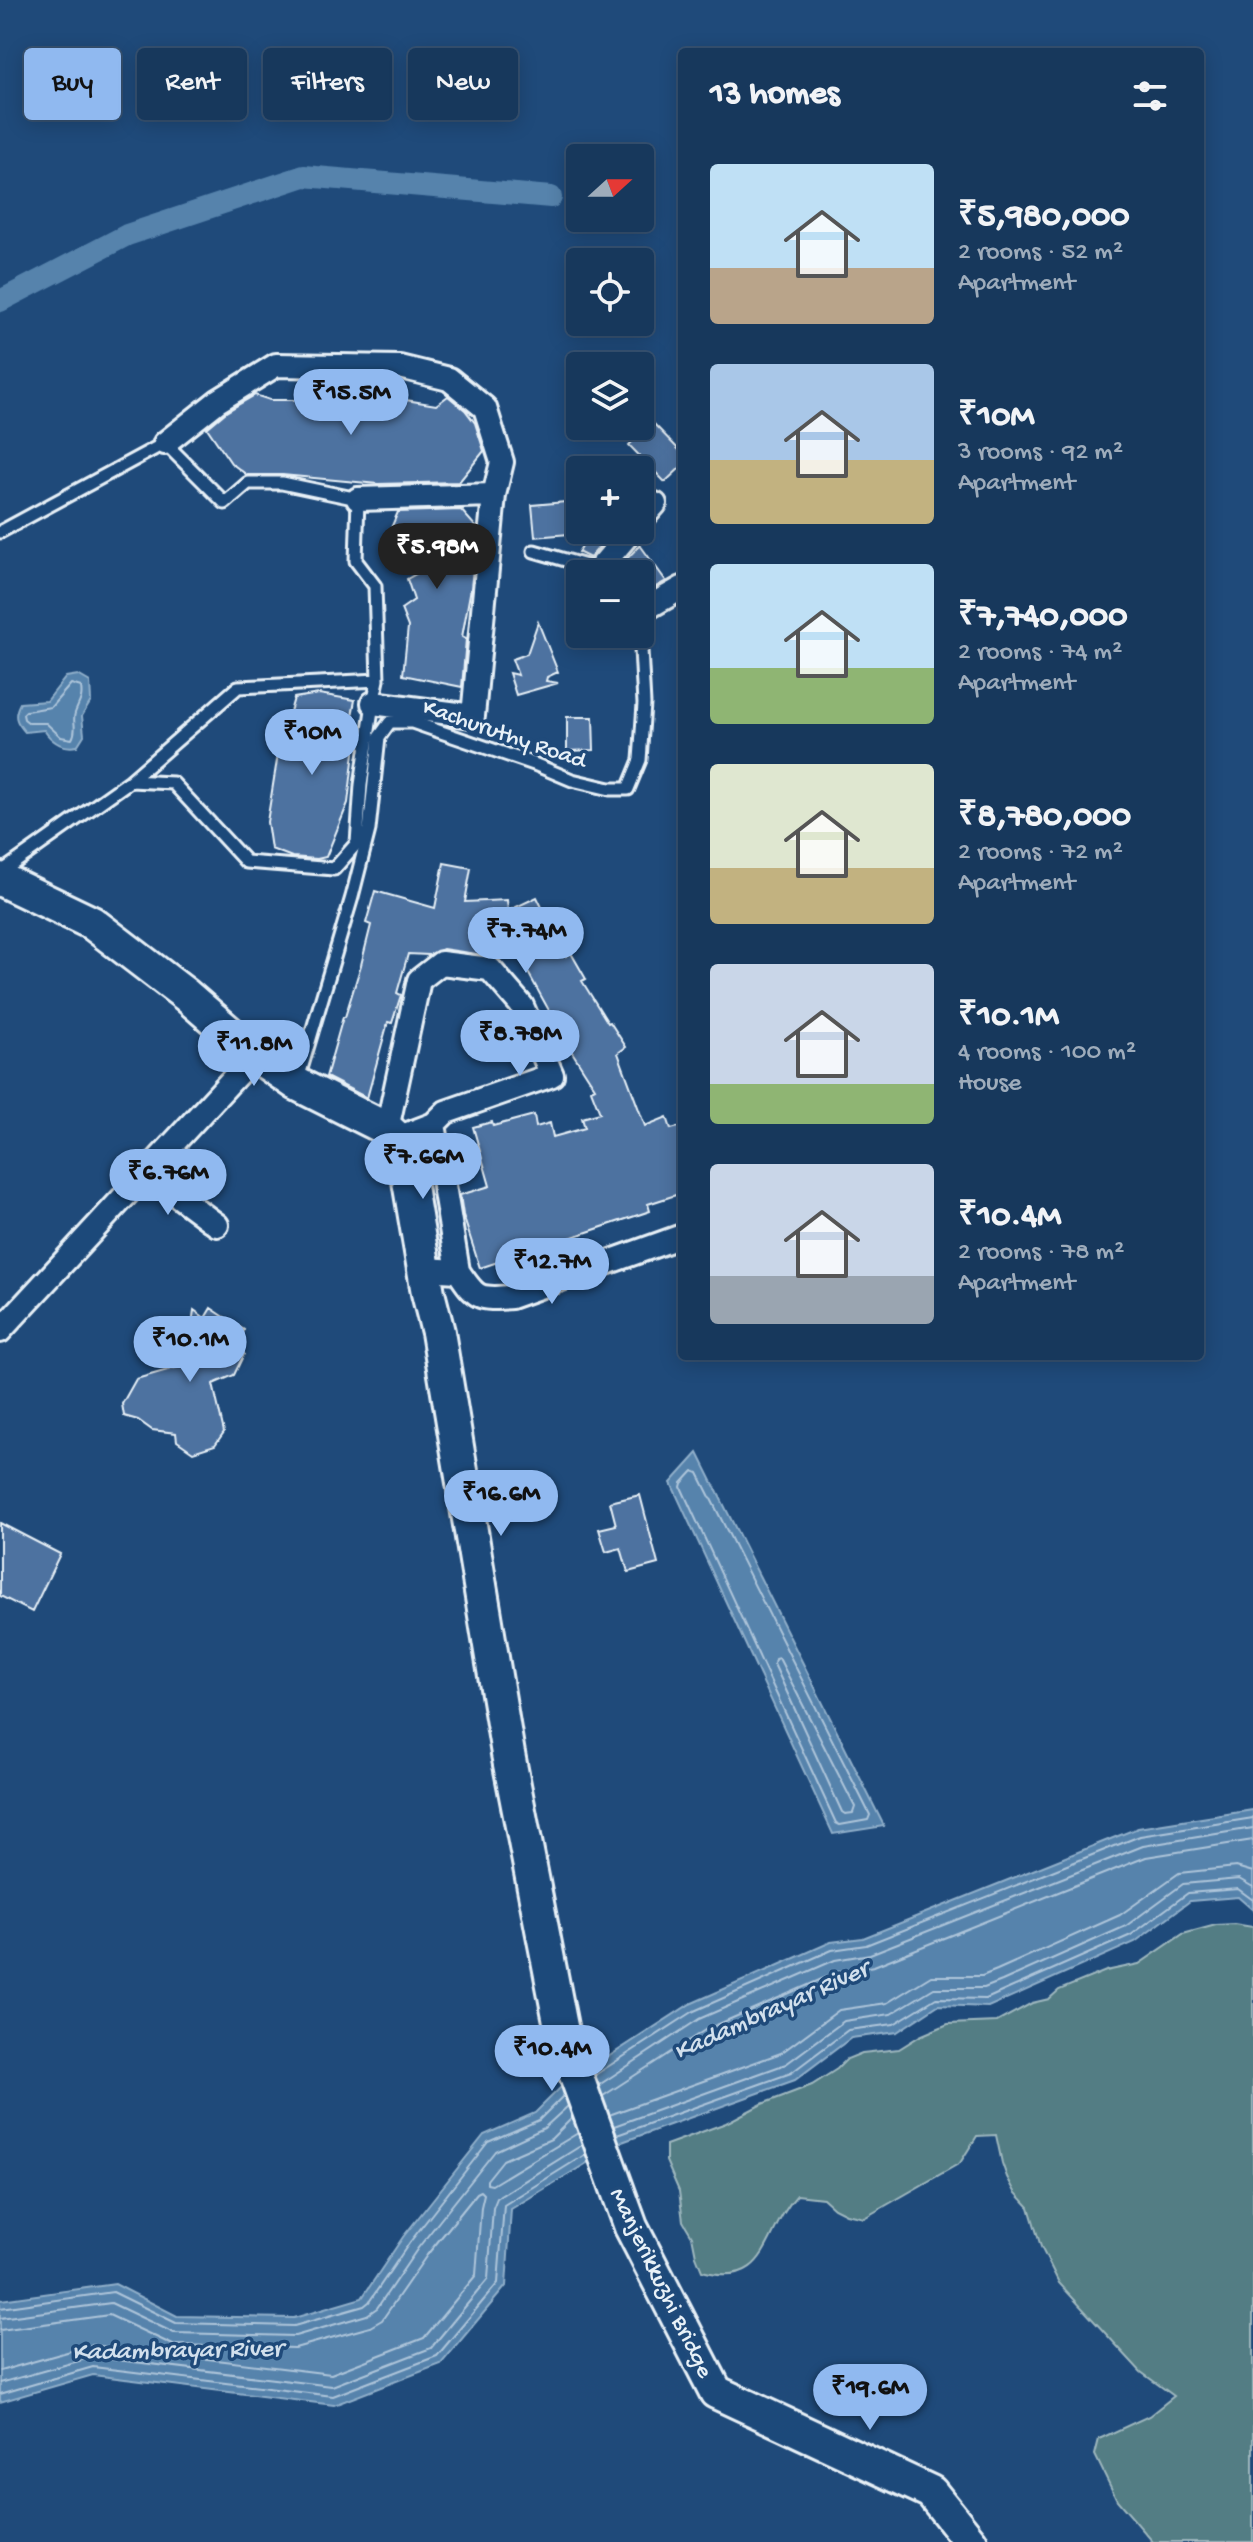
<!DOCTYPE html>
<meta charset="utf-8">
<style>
:root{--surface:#17385c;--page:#203f62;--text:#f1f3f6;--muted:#9eacbb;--line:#365272;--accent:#90b9f0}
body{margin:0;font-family:"Gochi Hand",sans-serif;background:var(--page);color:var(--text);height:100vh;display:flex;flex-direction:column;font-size:30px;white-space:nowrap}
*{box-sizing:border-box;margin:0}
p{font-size:26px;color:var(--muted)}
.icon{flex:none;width:44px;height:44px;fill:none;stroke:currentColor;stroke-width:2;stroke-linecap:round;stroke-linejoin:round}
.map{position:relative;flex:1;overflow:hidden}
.side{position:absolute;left:678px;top:48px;width:526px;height:1312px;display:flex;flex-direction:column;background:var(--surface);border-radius:8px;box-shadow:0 4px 20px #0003,0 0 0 2px var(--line)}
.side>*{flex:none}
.banner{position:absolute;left:24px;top:48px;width:534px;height:72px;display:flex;gap:16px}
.needle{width:52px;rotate:69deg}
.fabs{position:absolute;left:566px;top:144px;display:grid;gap:16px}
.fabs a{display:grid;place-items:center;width:88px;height:88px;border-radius:8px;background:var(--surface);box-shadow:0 4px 20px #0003,0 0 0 2px var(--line);font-size:40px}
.price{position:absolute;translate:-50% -68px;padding:0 18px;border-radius:28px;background:var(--accent);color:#111;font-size:26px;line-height:52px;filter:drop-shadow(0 2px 4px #0008)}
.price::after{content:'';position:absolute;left:50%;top:48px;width:24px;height:18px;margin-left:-12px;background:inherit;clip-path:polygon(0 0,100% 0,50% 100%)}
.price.selected{background:#222;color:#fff}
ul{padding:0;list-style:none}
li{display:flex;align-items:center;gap:24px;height:200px;padding:0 32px}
li span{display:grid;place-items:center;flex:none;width:224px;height:160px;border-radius:8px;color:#555}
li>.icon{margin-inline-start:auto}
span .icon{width:96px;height:96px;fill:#fffc;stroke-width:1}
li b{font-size:34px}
h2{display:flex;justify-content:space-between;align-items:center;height:96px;padding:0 32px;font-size:34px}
.tag{padding:0 28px;border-radius:8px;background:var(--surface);box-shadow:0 4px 20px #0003,0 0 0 2px var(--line);font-size:28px;line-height:72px}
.tag.selected{background:var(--accent);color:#111}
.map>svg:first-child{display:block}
.green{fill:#537d84;stroke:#9eb7be;stroke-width:2}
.water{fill:#5683ac;stroke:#90afca;stroke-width:2}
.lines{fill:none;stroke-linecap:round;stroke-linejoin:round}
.shore{stroke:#aec5da;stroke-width:2}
.canal{stroke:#5683ac;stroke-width:22}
.building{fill:#4d72a0;stroke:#e8f1f8;stroke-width:2}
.lane-casing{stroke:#e8f1f8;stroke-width:17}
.street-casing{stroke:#e8f1f8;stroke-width:28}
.secondary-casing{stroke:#e8f1f8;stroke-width:38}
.lane{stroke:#1f4a7a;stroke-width:11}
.street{stroke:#1f4a7a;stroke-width:22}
.secondary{stroke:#1f4a7a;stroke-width:32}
.labels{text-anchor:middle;stroke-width:7;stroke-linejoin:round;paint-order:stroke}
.street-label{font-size:24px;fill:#e8f1f8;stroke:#1f4a7a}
.water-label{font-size:26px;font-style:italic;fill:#d2e0ed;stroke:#1f4a7a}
</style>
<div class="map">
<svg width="1253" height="2542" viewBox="0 0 1253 2542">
<rect width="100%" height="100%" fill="#1f4a7a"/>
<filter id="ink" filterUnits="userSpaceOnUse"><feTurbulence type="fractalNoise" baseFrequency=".0125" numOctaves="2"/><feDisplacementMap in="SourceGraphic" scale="16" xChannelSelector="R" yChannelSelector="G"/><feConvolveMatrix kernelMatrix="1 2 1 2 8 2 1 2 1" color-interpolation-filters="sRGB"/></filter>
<g filter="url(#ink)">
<!-- green -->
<path class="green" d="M 1234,1924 L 1253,1927 L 1253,2542 L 1153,2542 L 1117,2500 L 1095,2455 L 1099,2439 L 1149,2416 L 1174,2396 L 1141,2372 L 1059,2283 L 1041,2247 L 1029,2207 L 1015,2192 L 1007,2177 L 1002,2163 L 996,2135 L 977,2136 L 960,2163 L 864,2218 L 846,2214 L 834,2208 L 823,2198 L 797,2195 C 762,2233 770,2289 702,2271 L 696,2256 L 692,2236 L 683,2221 L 679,2191 L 666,2161 L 666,2145 L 726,2123 L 762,2104 L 812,2085 L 837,2069 L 847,2059 L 862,2053 L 899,2049 L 920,2036 L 948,2024 L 997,2022 L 1032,2003 L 1049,1999 L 1059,1990 L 1106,1971 L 1139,1964 L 1183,1934 L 1216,1925 Z"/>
<!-- water -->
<path class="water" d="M 78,675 L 90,682 L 91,701 L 82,716 L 84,735 L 77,746 C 62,749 52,742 44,730 L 25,732 C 16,722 13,716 20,703 L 47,701 L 66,677 Z
M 698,1453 L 884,1826 L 833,1834 L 671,1483 Z
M 1253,1810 L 1253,1910 L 1238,1897 L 1190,1901 L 1135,1942 L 988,2007 L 938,2005 L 897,2032 L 851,2038 L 795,2080 L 622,2142 L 511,2209 L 506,2286 L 441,2364 L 334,2405 L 93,2375 L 0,2402 L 0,2300 L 115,2284 L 177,2316 L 294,2318 L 362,2298 L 403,2237 L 484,2135 L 535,2113 L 560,2088 L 690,2004 L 831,1942 L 863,1938 L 1138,1828 Z"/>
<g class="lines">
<!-- shore -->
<path class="shore" d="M 71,684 L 81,687 C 83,699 79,702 75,713 C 72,722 78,729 72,739 L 61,737 L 46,723 L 29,723 L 24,719 L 23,714 L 26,711 L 51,707 Z
M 693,1471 L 698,1473 L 870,1815 L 868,1820 L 840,1825 L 836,1823 L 681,1487 L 682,1483 Z
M 779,1658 L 855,1807 L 853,1813 L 845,1814 L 842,1812 L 774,1664 L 775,1659 Z
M 595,2075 L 694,2011 L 832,1950 L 866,1945 L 1140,1836 L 1253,1818
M 599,2085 L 699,2019 L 835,1960 L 870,1954 L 1143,1846 L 1253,1828
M 603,2096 L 705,2030 L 838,1972 L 874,1966 L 1146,1857 L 1253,1840
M 609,2115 L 781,2053 L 839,2010 L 887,2003 L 931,1976 L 982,1976 L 997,1970 L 1120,1915 L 1179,1873 L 1236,1867 L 1253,1872
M 572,2118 L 551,2139 L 503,2160 L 487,2180 L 487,2184 L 492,2185 L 578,2133
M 614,2126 L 786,2064 L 844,2021 L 891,2014 L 934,1988 L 984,1988 L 1002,1981 L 1126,1926 L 1183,1884 L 1239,1879 L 1253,1887
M 617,2135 L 791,2073 L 848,2030 L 894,2024 L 936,1998 L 986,1999 L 1006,1990 L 1131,1935 L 1188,1893 L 1238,1889 L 1253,1900
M 0,2308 L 113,2292 L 176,2323 L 294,2326 L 364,2306 L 369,2302 L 410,2242 L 488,2142 L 539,2120 L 564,2095
M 0,2318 L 111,2303 L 174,2333 L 295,2336 L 367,2315 L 377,2308 L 418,2248 L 495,2151 L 544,2128 L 568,2106
M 0,2330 L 109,2315 L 173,2345 L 295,2348 L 370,2327 L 382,2320 L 427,2255 L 477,2193 L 481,2191 L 484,2194 L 481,2207 L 476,2275 L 424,2338 L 331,2374 L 92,2345 L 0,2371
M 0,2383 L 93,2357 L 332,2386 L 431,2348 L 488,2279 L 493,2208 L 497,2198 L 582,2145
M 0,2394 L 93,2367 L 333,2396 L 437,2356 L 498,2283 L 504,2205 L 586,2154"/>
<!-- canal -->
<path class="canal" d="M 0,301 L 127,235 L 304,176 L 551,197"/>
</g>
<!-- building -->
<path class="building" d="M 348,380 L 356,387 L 362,380 L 386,381 L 394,398 L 436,405 L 448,396 L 465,410 L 475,423 L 484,451 L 459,482 L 378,484 L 282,475 L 247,475 L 231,463 L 207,428 L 226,412 L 255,395 L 270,400 L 305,400 L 323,381 Z
M 652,422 L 682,453 L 682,466 L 665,482 L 629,445 Z
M 577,501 L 580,533 L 535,537 L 532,505 Z
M 461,510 L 477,528 L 471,588 L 462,637 L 466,639 L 462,687 L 403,675 L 408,627 L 401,609 L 414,600 L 407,579 L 432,565 L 385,542 L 398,512 Z
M 593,530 L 602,530 L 609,535 L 590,558 L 578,552 Z
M 640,545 L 666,581 L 652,589 L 649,585 L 640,592 L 640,574 L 626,574 L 620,566 Z
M 538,622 L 558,672 L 547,677 L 546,681 L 558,683 L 516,695 L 509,673 L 518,675 L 512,659 L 527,654 Z
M 319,694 L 355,700 L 348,738 L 355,744 L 348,803 L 326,857 L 317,859 L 292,857 L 271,849 L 267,822 L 278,754 L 294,698 Z
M 567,717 L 593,717 L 594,750 L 567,751 Z
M 444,863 L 471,868 L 465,902 L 507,900 L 508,911 L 537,897 L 566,956 L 571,953 L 586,979 L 582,981 L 608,1023 L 610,1022 L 626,1047 L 618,1053 L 645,1126 L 667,1117 L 671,1129 L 682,1126 L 682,1193 L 648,1204 L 650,1211 L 480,1268 L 463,1215 L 460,1195 L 490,1186 L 473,1127 L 492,1122 L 493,1126 L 534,1115 L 536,1127 L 550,1123 L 553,1137 L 585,1128 L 582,1118 L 600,1113 L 591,1090 L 595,1088 L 549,1016 L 551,1014 L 519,956 L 496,957 L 443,949 L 429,955 L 408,954 L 397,993 L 401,995 L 392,1023 L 388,1022 L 367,1098 L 326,1077 L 343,1017 L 345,1017 L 361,965 L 371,925 L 366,923 L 375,891 L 435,908 Z
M 211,1308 L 244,1330 L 240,1344 L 244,1354 L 234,1375 L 213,1384 L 224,1432 L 215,1445 L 193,1452 L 177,1441 L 176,1433 L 152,1430 L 138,1420 L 124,1416 L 122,1404 L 136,1379 L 192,1363 L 167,1345 L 192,1324 L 194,1310 L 205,1318 Z
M 640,1495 L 658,1564 L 628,1572 L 621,1548 L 606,1552 L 599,1529 L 616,1525 L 610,1502 Z
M 0,1523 L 60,1554 L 32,1612 L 0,1596 Z"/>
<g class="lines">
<!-- lane casing -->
<g class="lane-casing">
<path id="lane" d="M 0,532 L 165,443 L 225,503 L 248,483 L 282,483 L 358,499 L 356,561 L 375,586 L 378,680 L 373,703 L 361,785 L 357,843 L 334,869 L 246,862 L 173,783 L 130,781 L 0,873
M 534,551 L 614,574
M 130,781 L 238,687 L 378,680
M 298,1079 L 352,897 L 369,830 L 379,737 L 390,722 L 412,722 L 534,764 L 572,780 L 610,789 L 628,789 L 640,760 L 644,704 L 640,631"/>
</g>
<!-- street casing -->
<g class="street-casing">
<path id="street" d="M 165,443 L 218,401 L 276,365 L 400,367 L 449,379 L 485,408 L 502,462 L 494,495 L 473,716 L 373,703
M 358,499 L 494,495
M 640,521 L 655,504
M 599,569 L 632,530
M 640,612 L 682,588
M 434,1124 L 458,1271
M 387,1129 L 419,980 L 441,963 L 490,969 L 522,1006 L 552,1075 L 446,1112 L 434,1124 L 397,1138
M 147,1173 L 217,1225
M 424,1269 L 458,1271 C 476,1298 478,1300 511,1297 L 679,1237
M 0,1331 L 255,1055"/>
</g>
<!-- secondary casing -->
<g class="secondary-casing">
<path id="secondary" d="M 0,879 L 92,923 L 186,995 L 255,1055 L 297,1084 L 387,1129 L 397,1138 L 404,1151 L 428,1293 L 438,1332 L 508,1754 L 564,2042 L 631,2227 L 716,2392 L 931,2492 L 971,2542"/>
</g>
<!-- lane -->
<use href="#lane" class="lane"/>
<!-- street -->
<use href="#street" class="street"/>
<!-- secondary -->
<use href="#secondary" class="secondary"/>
</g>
</g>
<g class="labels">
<!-- street labels -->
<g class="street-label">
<text transform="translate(505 732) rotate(19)" y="8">Kachuruthy Road</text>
<text transform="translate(663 2282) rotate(64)" y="8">Manjerikkuzhi Bridge</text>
</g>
<!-- water labels -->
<g class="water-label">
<text transform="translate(770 2008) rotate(-24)" y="9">Kadambrayar River</text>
<text transform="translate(177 2348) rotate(-1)" y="9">Kadambrayar River</text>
</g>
</g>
</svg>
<div class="fabs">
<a><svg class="needle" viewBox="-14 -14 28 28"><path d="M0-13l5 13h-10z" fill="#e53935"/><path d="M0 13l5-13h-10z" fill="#9eacbb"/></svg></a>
<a><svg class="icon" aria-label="locate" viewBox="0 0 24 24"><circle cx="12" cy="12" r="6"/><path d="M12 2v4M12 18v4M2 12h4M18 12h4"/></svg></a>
<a><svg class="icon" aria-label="layers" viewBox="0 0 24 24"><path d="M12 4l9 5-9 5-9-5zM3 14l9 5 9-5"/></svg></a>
<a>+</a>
<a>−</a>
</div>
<b class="price" style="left:351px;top:437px">₹15.5M</b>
<b class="price selected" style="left:437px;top:591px">₹5.98M</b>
<b class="price" style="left:312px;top:777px">₹10M</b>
<b class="price" style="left:526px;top:975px">₹7.74M</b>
<b class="price" style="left:520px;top:1078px">₹8.78M</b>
<b class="price" style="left:254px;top:1088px">₹11.8M</b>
<b class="price" style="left:423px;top:1201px">₹7.66M</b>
<b class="price" style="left:168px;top:1217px">₹6.76M</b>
<b class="price" style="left:552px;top:1306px">₹12.7M</b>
<b class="price" style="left:190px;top:1384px">₹10.1M</b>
<b class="price" style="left:501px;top:1538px">₹16.6M</b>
<b class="price" style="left:552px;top:2093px">₹10.4M</b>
<b class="price" style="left:870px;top:2432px">₹19.6M</b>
<div class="banner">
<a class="tag selected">Buy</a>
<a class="tag">Rent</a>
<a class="tag">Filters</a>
<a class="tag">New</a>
</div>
<section class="side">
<h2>13 homes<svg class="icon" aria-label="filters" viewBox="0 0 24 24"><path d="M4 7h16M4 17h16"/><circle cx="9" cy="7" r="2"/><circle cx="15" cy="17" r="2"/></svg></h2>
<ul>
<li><span style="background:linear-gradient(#bfe0f5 65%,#b9a48a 0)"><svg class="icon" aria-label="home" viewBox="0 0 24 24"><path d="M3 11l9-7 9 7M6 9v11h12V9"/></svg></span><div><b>₹5,980,000</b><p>2 rooms · 52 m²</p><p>Apartment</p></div></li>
<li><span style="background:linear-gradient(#a9c7e8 60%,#c2b280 0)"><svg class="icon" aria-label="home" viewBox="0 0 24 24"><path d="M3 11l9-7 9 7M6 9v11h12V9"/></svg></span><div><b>₹10M</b><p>3 rooms · 92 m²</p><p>Apartment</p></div></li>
<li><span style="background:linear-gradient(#bfe0f5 65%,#8fb573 0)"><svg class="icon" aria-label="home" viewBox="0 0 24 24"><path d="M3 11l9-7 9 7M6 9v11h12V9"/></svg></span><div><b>₹7,740,000</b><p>2 rooms · 74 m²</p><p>Apartment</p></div></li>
<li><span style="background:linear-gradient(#dfe7d0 65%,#c2b280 0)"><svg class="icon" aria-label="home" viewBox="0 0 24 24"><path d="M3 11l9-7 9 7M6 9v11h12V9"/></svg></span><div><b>₹8,780,000</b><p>2 rooms · 72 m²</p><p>Apartment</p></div></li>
<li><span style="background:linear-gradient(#c9d6e8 75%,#8fb573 0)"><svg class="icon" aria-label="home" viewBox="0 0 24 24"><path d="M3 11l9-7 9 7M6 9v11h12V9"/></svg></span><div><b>₹10.1M</b><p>4 rooms · 100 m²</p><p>House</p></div></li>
<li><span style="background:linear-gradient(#c9d6e8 70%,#9aa5b1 0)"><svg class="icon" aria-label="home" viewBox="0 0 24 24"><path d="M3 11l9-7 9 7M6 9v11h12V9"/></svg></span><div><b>₹10.4M</b><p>2 rooms · 78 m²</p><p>Apartment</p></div></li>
</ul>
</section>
</div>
